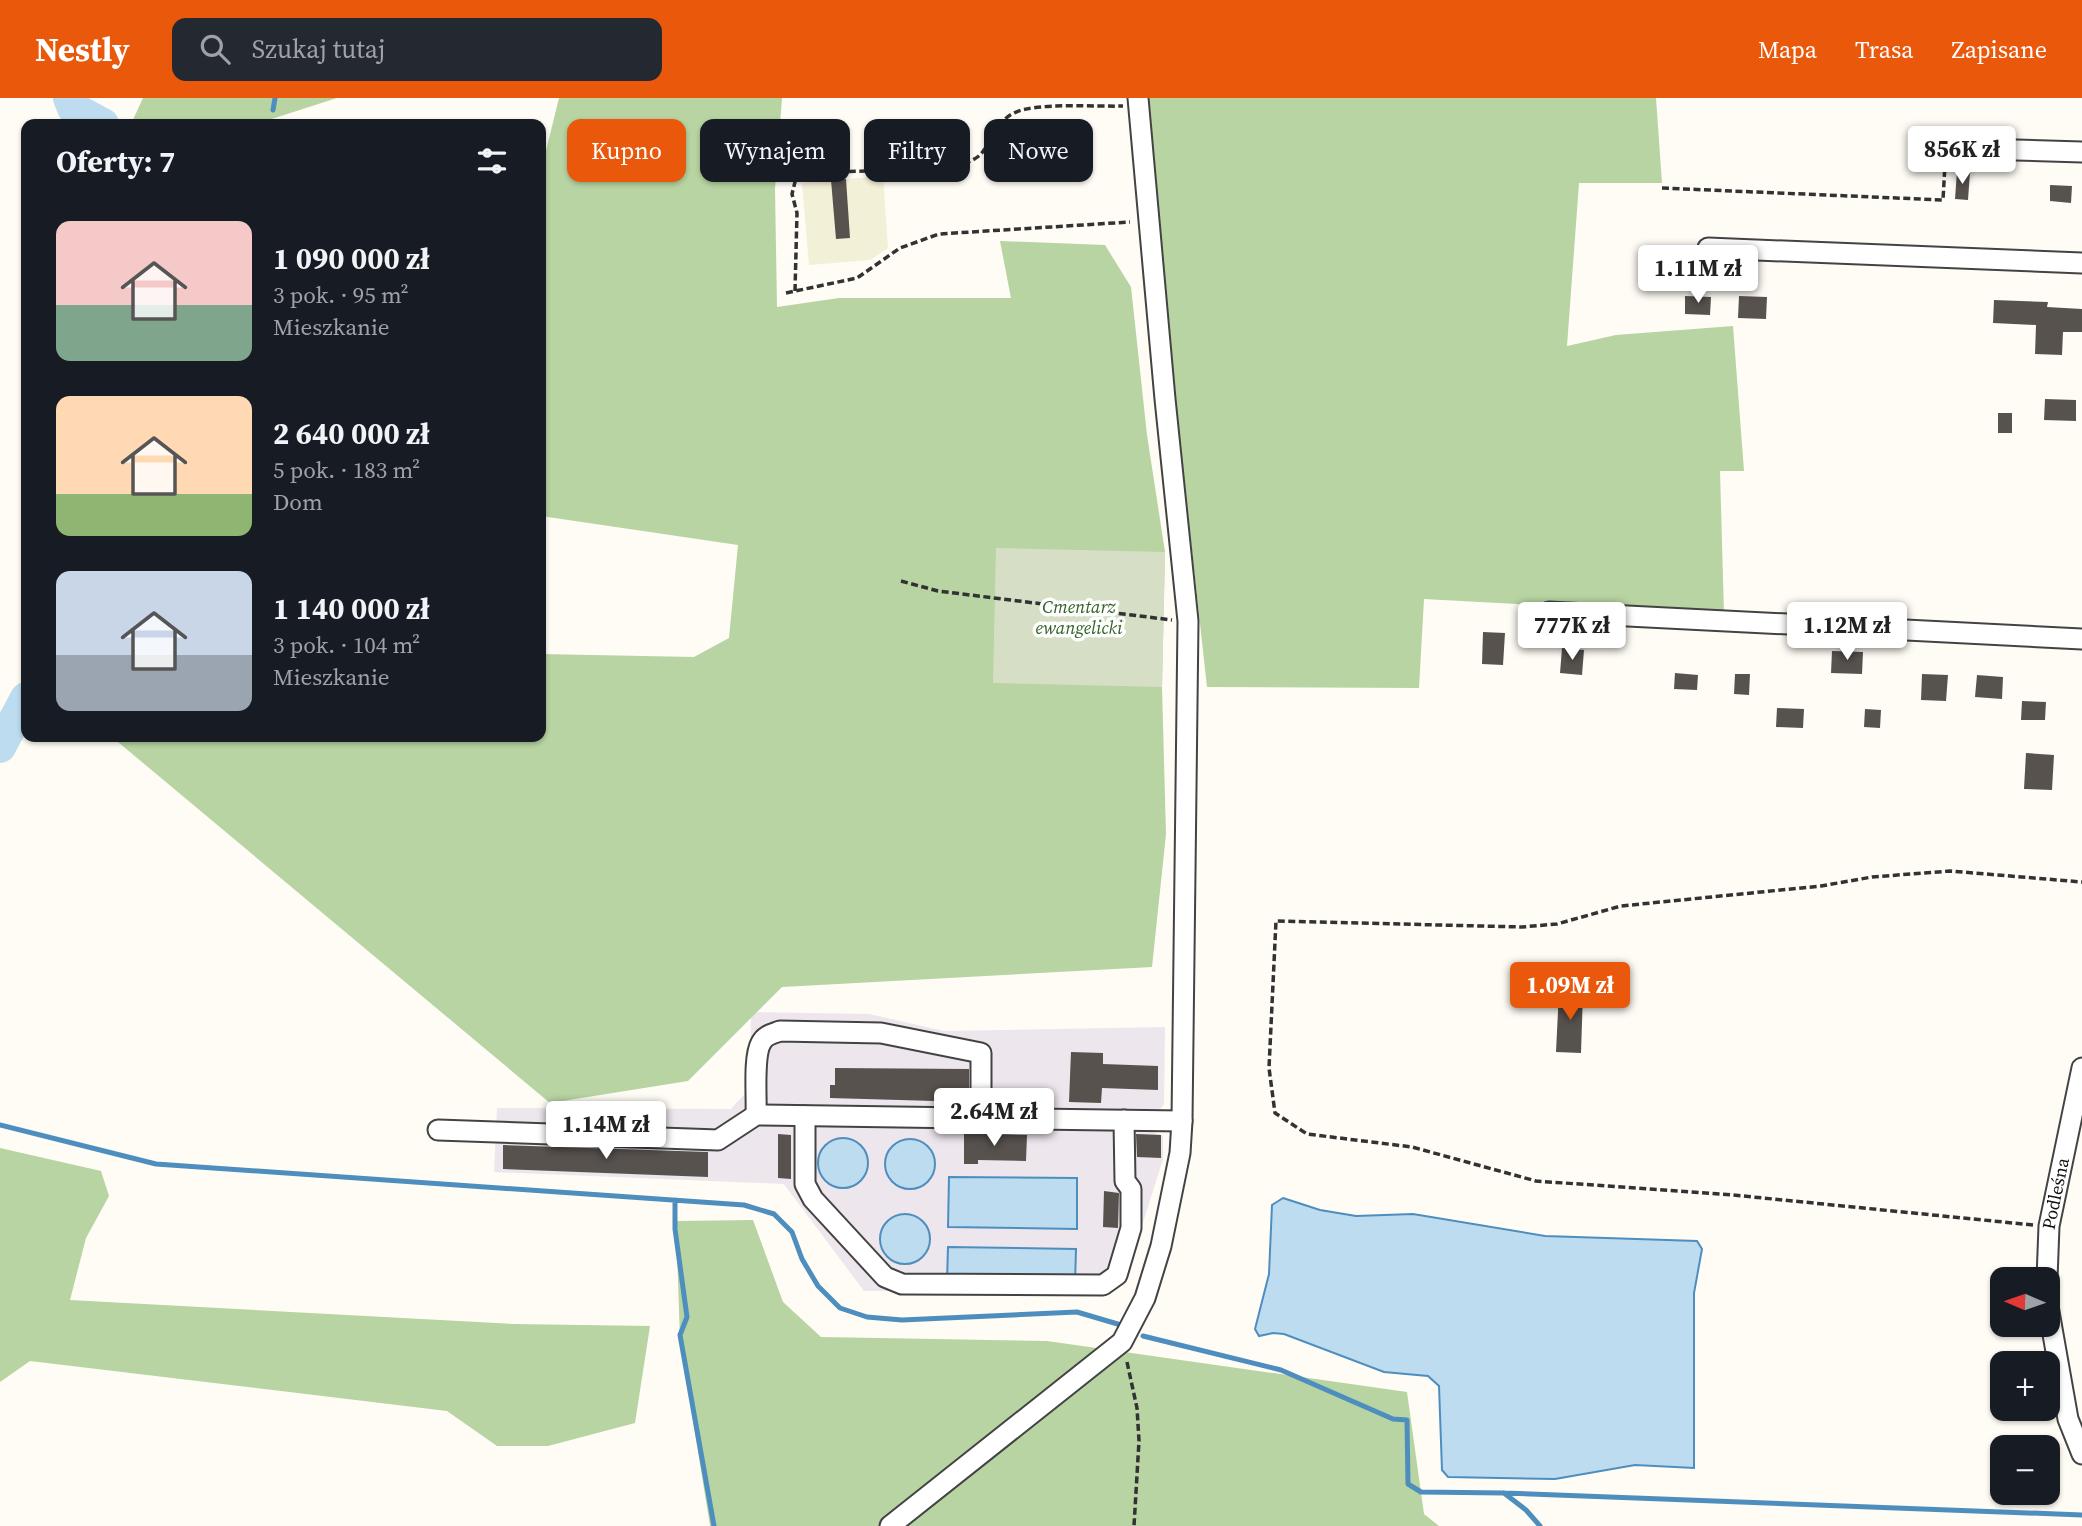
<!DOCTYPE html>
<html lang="pl">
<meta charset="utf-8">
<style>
:root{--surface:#171b24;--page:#242831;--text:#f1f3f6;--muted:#9ea1a6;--accent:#ea580c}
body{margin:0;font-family:"Source Serif 4",serif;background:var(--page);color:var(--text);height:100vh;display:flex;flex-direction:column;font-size:26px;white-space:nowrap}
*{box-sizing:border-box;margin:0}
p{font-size:23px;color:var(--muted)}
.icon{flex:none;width:38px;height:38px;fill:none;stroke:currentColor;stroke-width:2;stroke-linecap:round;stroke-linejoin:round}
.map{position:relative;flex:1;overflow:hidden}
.sheet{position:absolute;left:21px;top:21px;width:525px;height:623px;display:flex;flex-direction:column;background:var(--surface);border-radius:14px;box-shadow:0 2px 5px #0004}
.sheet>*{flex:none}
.hud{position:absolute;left:567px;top:21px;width:665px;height:63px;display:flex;gap:14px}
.needle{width:46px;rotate:272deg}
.fabs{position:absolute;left:1990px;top:1169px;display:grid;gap:14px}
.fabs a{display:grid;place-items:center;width:70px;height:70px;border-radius:14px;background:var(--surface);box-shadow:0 2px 5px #0004;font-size:35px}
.price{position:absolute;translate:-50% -60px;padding:0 16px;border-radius:7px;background:#fff;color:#222;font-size:23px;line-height:46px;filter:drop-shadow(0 2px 4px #0008)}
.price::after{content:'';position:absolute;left:50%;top:42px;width:21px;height:16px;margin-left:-10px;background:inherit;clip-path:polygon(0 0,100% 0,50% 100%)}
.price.selected{background:var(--accent);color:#fff}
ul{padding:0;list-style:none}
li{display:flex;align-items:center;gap:21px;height:175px;padding:0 35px}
li span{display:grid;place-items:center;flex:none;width:196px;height:140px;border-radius:14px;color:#555}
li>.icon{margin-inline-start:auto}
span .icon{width:84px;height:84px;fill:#fffc;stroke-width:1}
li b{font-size:30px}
h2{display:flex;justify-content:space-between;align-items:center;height:84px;padding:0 35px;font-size:30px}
.chip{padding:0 24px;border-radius:14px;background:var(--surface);box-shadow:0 2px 5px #0004;font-size:24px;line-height:63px}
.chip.selected{background:var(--accent);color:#fff}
header{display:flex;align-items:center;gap:42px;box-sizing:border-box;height:98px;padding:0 35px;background:var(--accent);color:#fff}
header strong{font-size:33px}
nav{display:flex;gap:38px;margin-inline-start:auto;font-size:24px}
.search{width:490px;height:63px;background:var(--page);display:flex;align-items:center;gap:18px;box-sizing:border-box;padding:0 24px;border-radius:14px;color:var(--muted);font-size:26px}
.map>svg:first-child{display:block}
.industrial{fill:#ede6ed}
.farmland{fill:#f2f0d6}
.forest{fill:#b7d4a2}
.cemetery{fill:#d6dfc6}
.water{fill:#bedcf0;stroke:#4e8ebe;stroke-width:2}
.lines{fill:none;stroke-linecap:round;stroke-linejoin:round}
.stream{stroke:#4e8ebe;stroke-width:5}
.river{stroke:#bedcf0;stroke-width:32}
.building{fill:#57524e}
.minor-casing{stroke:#434343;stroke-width:23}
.path{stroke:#323232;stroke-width:3.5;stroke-dasharray:7 3.5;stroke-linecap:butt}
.minor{stroke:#fff;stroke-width:19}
.labels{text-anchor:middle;stroke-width:7;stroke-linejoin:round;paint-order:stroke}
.park-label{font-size:18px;font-style:italic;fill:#316127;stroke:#fff}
.street-label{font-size:18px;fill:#101010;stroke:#fff}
</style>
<header>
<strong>Nestly</strong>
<div class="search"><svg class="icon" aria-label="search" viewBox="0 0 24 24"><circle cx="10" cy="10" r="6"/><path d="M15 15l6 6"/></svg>Szukaj tutaj</div>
<nav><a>Mapa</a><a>Trasa</a><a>Zapisane</a></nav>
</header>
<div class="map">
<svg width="2082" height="1428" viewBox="0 0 2082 1428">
<rect width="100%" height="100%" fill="#fefcf4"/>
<!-- industrial -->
<path class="industrial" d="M 751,914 L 869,916 L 944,933 L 1165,929 L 1164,1006 L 1158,1014 L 1152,1015 L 1153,1034 L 1163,1038 L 1163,1061 L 1124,1185 L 1103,1193 L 864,1193 L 784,1086 L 494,1074 L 497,1010 L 731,1011 L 750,990 Z"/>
<!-- farmland -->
<path class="farmland" d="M 883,78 L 888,150 L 870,162 L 809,167 L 802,85 Z"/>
<!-- forest -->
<path class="forest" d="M 143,0 L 337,0 L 256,26 L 131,26 Z
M 559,0 L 782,0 L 775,91 L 777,209 L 839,200 L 1011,200 L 1000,143 L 1105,147 L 1131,189 L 1147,337 L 1165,454 L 1162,589 L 1166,736 L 1152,869 L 782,889 L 688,983 L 550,1005 L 112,639 L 541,639 L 541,556 L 694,559 L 729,540 L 738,447 L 541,418 L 541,73 Z
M 1142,0 L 1656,0 L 1662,85 L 1579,85 L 1567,248 L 1616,237 L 1733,228 L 1744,373 L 1720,373 L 1724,517 L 1424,501 L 1419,590 L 1207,589 Z
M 0,1050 L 101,1073 L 109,1098 L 86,1140 L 70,1202 L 514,1226 L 650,1228 L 635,1325 L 548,1348 L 497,1348 L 447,1313 L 30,1263 L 0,1284 Z
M 753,1122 L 783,1204 L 821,1239 L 1047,1243 L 1407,1294 L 1424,1416 L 1439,1428 L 710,1428 L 680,1242 L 676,1123 Z"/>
<!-- cemetery -->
<path class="cemetery" d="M 996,450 L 1165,454 L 1162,589 L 993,585 Z"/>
<!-- water -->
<path class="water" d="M818 1065a25 25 0 1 1 50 0a25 25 0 1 1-50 0Z
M885 1066a25 25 0 1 1 50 0a25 25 0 1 1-50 0Z
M 949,1079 L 1077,1080 L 1077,1131 L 948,1129 Z
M 1283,1100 L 1320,1112 L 1356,1118 L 1413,1116 L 1545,1138 L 1697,1143 L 1702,1151 L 1694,1195 L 1694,1370 L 1635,1367 L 1555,1381 L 1448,1379 L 1442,1372 L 1439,1288 L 1428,1278 L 1384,1274 L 1284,1236 L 1273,1235 L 1259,1238 L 1255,1231 L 1269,1176 L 1272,1107 Z
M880 1141a25 25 0 1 1 50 0a25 25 0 1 1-50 0Z
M 948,1149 L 1076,1151 L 1075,1185 L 947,1183 Z"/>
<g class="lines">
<!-- stream -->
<path class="stream" d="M 273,12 L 275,0
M 0,1027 L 156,1066 L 744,1107 L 774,1116 L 792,1134 L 802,1161 L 818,1188 L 840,1210 L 867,1219 L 902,1222 L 1077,1214 L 1121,1227
M 675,1102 L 675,1131 L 687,1219 L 680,1237 L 714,1428
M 1143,1238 L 1281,1272 L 1393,1321 L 1407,1322 L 1408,1386 L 1421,1394 L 1504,1395 L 2082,1417
M 1504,1395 L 1526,1412 L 1540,1428"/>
<!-- river -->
<path class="river" d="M 69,0 L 73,10 L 103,26
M 0,649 L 26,600"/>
</g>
<!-- building -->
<path class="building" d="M 1957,73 L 1970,74 L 1968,102 L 1955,101 Z
M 846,81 L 850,140 L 836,141 L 831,82 Z
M 2050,87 L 2072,88 L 2071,105 L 2050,103 Z
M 1685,198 L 1711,199 L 1710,217 L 1685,216 Z
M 1739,198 L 1767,199 L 1766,221 L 1738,220 Z
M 1994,202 L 2048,204 L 2047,209 L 2082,211 L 2082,234 L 2063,234 L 2062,257 L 2035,256 L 2036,227 L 1993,225 Z
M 2045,301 L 2076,302 L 2076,323 L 2044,322 Z
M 1998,315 L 2012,315 L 2012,335 L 1998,335 Z
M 1483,534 L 1505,535 L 1503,567 L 1482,566 Z
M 1562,550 L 1584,552 L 1582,577 L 1560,575 Z
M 1832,553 L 1863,554 L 1862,576 L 1831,575 Z
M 1675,575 L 1698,577 L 1697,592 L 1674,591 Z
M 1735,576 L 1750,576 L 1749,597 L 1734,596 Z
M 1922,576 L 1948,577 L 1946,603 L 1921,602 Z
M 1977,577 L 2003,579 L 2002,601 L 1975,599 Z
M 2022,603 L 2046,604 L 2045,622 L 2021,622 Z
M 1777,610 L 1804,611 L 1803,630 L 1776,629 Z
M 1865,611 L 1881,612 L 1880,630 L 1864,629 Z
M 2026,655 L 2054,657 L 2052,692 L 2024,691 Z
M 1559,893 L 1583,894 L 1581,955 L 1556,954 Z
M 1071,954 L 1103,955 L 1103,966 L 1158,968 L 1158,992 L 1102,990 L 1101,1005 L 1069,1004 Z
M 835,970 L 969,971 L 969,1004 L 830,1000 L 830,987 L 835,987 Z
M 964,1035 L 1027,1037 L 1026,1063 L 978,1062 L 978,1066 L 964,1066 Z
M 778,1036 L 791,1037 L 791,1081 L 778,1080 Z
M 1136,1036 L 1161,1037 L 1161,1060 L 1137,1059 Z
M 503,1047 L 708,1054 L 708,1079 L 503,1071 Z
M 1104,1093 L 1119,1095 L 1118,1130 L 1103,1129 Z"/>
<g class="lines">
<!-- minor casing -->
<g class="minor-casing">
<g id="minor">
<path d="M 1945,50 L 2082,54"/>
<path d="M 1708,150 L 2082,165"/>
<path d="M 1549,514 L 2082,541"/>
<path d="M 756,1017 C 757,999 753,959 761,945 C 765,937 772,936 780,933 L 881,935 L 981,955 L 981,1019"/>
<path d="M 805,1018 L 805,1086 L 813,1101 L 885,1179 L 902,1186 L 1103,1187 L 1117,1177 L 1131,1130 L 1131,1091 L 1125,1083 L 1124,1022"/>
<path d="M 438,1032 L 718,1042 L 756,1017 L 1182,1023"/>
<path id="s1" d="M 2047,1181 L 2049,1128 L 2082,970"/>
<path d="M 2048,1208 L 2068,1321 L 2082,1356"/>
<path d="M 890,1428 L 1122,1244 L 1145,1200 L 1161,1148 L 1180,1055 L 1182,1023 L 1188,523 L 1165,301 L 1138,0"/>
</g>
</g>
<!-- path -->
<path class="path" d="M 1662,90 L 1943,102 L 1945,66
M 795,193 L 797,115 L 792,96 L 796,80 L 808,75 L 950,70 C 960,67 972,64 980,57 C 992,44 997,23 1014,15 C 1035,4 1098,9 1123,8
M 786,195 L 857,180 L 900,150 L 939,136 L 1130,124
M 901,483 L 938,493 L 1172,522
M 2033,1127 L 1733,1097 L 1536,1083 L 1412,1049 L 1307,1036 L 1275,1015 L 1269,970 L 1276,823 L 1522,829 L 1557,826 L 1621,808 L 1821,788 L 1872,779 L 1950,773 L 2082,784
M 1127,1264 L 1137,1310 L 1139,1343 L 1134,1428"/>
<!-- minor -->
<use href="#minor" class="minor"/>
</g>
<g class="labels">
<!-- park labels -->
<g class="park-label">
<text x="1079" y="515">Cmentarz<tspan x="1079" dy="21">ewangelicki</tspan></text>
</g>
<!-- street labels -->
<g class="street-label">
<text dy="6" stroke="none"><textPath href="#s1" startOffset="86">Podleśna</textPath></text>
</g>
</g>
</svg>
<div class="fabs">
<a><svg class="needle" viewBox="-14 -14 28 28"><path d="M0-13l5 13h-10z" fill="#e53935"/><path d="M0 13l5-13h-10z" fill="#9ea1a6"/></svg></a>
<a>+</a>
<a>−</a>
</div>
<b class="price" style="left:1962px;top:88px">856K zł</b>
<b class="price" style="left:1698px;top:207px">1.11M zł</b>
<b class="price" style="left:1572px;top:564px">777K zł</b>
<b class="price" style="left:1847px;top:564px">1.12M zł</b>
<b class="price selected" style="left:1570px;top:924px">1.09M zł</b>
<b class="price" style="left:994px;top:1050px">2.64M zł</b>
<b class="price" style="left:606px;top:1063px">1.14M zł</b>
<div class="hud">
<a class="chip selected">Kupno</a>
<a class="chip">Wynajem</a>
<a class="chip">Filtry</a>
<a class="chip">Nowe</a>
</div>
<section class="sheet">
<h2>Oferty: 7<svg class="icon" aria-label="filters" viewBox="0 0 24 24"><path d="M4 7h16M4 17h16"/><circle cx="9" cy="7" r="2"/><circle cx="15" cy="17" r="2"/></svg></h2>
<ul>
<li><span style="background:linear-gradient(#f6c9c9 60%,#7fa58c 0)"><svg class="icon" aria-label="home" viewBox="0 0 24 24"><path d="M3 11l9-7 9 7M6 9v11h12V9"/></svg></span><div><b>1 090 000 zł</b><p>3 pok. · 95 m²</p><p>Mieszkanie</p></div></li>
<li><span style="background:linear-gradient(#ffd9b3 70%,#8fb573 0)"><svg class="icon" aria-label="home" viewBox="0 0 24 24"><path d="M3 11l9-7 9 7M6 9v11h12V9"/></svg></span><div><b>2 640 000 zł</b><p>5 pok. · 183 m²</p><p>Dom</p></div></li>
<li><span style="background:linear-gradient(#c9d6e8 60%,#9aa5b1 0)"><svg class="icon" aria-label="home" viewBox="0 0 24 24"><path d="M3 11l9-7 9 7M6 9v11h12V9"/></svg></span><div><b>1 140 000 zł</b><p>3 pok. · 104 m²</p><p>Mieszkanie</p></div></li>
</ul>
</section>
</div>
